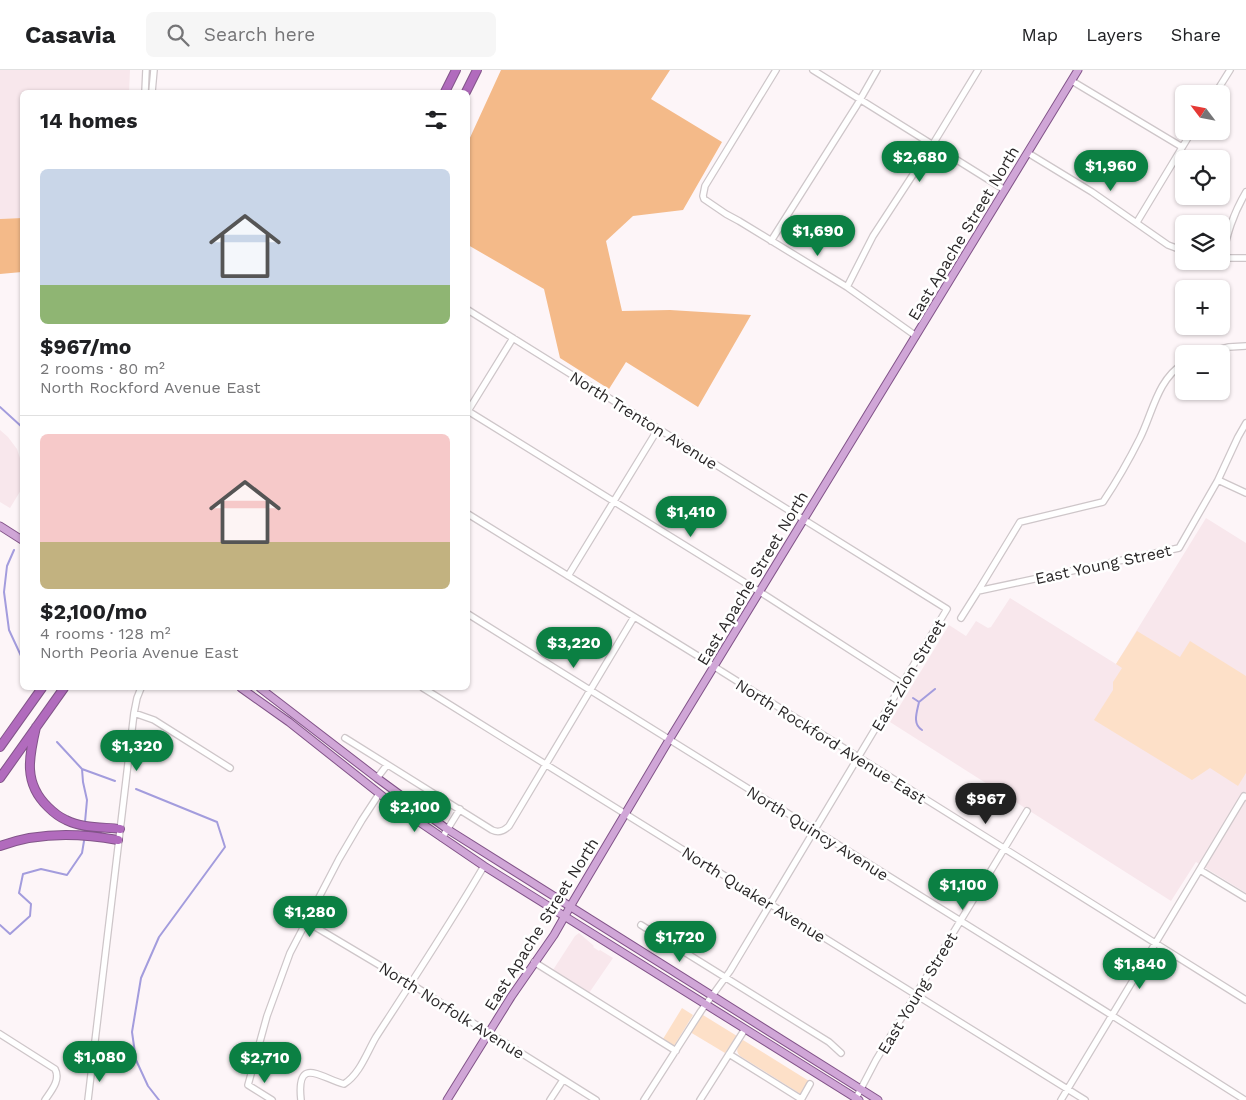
<!DOCTYPE html>
<meta charset="utf-8">
<style>
:root{--surface:#fff;--page:#f6f6f6;--text:#202124;--muted:#757577;--line:#e0e0e0;--accent:#0b8043}
body{margin:0;font-family:"Work Sans",sans-serif;background:var(--page);color:var(--text);height:100vh;display:flex;flex-direction:column;font-size:19px;white-space:nowrap}
*{box-sizing:border-box;margin:0}
p{font-size:16px;color:var(--muted)}
.icon{flex:none;width:28px;height:28px;fill:none;stroke:currentColor;stroke-width:2;stroke-linecap:round;stroke-linejoin:round}
.map{position:relative;flex:1;overflow:hidden}
.side{position:absolute;left:20px;top:20px;width:450px;height:600px;display:flex;flex-direction:column;background:var(--surface);border-radius:8px;box-shadow:0 1px 4px #0004}
.side>*{flex:none}
.needle{width:32px;rotate:302deg}
.controls{position:absolute;left:1175px;top:15px;display:grid;gap:10px}
.controls a{display:grid;place-items:center;width:55px;height:55px;border-radius:8px;background:var(--surface);box-shadow:0 1px 4px #0004;font-size:25px}
.price{position:absolute;translate:-50% -42px;padding:0 11px;border-radius:18px;background:var(--accent);color:#fff;font-size:16px;line-height:32px;filter:drop-shadow(0 1px 2px #0008)}
.price::after{content:'';position:absolute;left:50%;top:30px;width:15px;height:11px;margin-left:-8px;background:inherit;clip-path:polygon(0 0,100% 0,50% 100%)}
.price.current{background:#222;color:#fff}
ul{padding:0;list-style:none}
li{display:grid;align-content:center;gap:10px;height:265px;padding:0 20px}
li+li{border-top:1px solid var(--line)}
li span{display:grid;place-items:center;height:155px;border-radius:8px;color:#555}
li>.icon{margin-inline-start:auto}
span .icon{width:90px;height:90px;fill:#fffc;stroke-width:1}
li b{font-size:21px}
h2{display:flex;justify-content:space-between;align-items:center;height:60px;padding:0 20px;font-size:21px}
header{display:flex;align-items:center;gap:30px;box-sizing:border-box;height:70px;padding:0 25px;background:var(--surface);border-bottom:1px solid var(--line)}
header strong{font-size:24px}
nav{display:flex;gap:28px;margin-inline-start:auto;font-size:18px}
.search{width:350px;height:45px;background:var(--page);display:flex;align-items:center;gap:12px;box-sizing:border-box;padding:0 18px;border-radius:8px;color:var(--muted);font-size:19px}
.map>svg:first-child{display:block}
.built{fill:#f8e7ec}
.green{fill:#fde0c8}
.forest{fill:#f4ba89}
.lines{fill:none;stroke-linecap:round;stroke-linejoin:round}
.stream{stroke:#a39cdd;stroke-width:2}
.minor-casing{stroke:#cec6c9;stroke-width:8}
.major-casing{stroke:#825489;stroke-width:9}
.highway-casing{stroke:#825489;stroke-width:10}
.minor{stroke:#fff;stroke-width:5.5}
.major{stroke:#d0a6d7;stroke-width:7}
.highway{stroke:#b16bbd;stroke-width:8}
.labels{text-anchor:middle;stroke-width:5;stroke-linejoin:round;paint-order:stroke}
.street-label{font-size:16px;fill:#2b2829;stroke:#fff}
</style>
<header>
<strong>Casavia</strong>
<div class="search"><svg class="icon" aria-label="search" viewBox="0 0 24 24"><circle cx="10" cy="10" r="6"/><path d="M15 15l6 6"/></svg>Search here</div>
<nav><a>Map</a><a>Layers</a><a>Share</a></nav>
</header>
<div class="map">
<svg width="1246" height="1030" viewBox="0 0 1246 1030">
<rect width="100%" height="100%" fill="#fdf5f8"/>
<!-- built -->
<path class="built" d="M 0,0 L 130,0 L 129,22 L 22,22 L 22,148 L 0,149 Z
M 0,360 L 8,367 L 17,379 L 21,391 L 22,408 L 21,420 L 10,438 L 0,432 Z
M 1206,448 L 1246,473 L 1246,823 L 1196,792 L 1171,831 L 890,652 L 949,555 L 966,566 L 976,551 L 988,558 L 991,557 L 1010,528 L 1116,594 Z
M 579,863 L 594,876 L 593,877 L 599,881 L 600,880 L 613,888 L 589,923 L 553,900 L 575,866 Z"/>
<!-- green -->
<path class="green" d="M 1137,561 L 1180,587 L 1190,571 L 1246,606 L 1246,703 L 1238,716 L 1210,698 L 1192,710 L 1094,650 L 1113,620 L 1113,612 L 1122,598 L 1116,594 Z
M 682,938 L 693,945 L 674,976 L 663,969 Z
M 703,945 L 737,966 L 725,983 L 690,962 Z
M 743,970 L 809,1011 L 802,1023 L 799,1023 L 740,986 C 734,980 739,975 743,970 Z"/>
<!-- forest -->
<path class="forest" d="M 501,0 L 670,0 L 651,29 L 722,72 L 683,140 L 633,146 L 606,171 L 622,241 L 670,240 L 751,245 L 698,337 L 626,292 L 609,319 L 560,288 L 544,219 L 468,175 L 468,72 Z
M 22,148 L 22,202 L 0,204 L 0,149 Z"/>
<g class="lines">
<!-- stream -->
<path class="stream" d="M 0,337 L 22,357
M 14,480 L 7,496 L 4,522 L 9,560 L 22,588
M 913,628 L 919,632 C 917,642 912,654 922,660
M 919,632 L 935,619
M 57,672 L 82,699 L 115,711
M 82,699 L 83,712 L 87,730 L 85,752
M 136,719 L 217,752 L 225,777 L 159,867 L 141,908 L 132,962 L 136,990 L 148,1016 L 159,1030
M 0,855 L 10,864 L 30,846 L 31,834 L 19,823 L 23,804 L 41,799 L 67,805 L 82,783 L 84,771"/>
<!-- minor casing -->
<g class="minor-casing">
<path id="minor" d="M 776,0 L 705,116 L 703,126 L 704,129 L 726,144 L 739,151 L 847,217 L 916,266
M 813,0 L 1005,120
M 1072,11 L 1182,77
M 145,22 L 146,0
M 152,22 L 154,0
M 1215,24 L 1230,0
M 1028,83 L 1092,122 L 1168,175 L 1184,181
M 1137,152 L 1192,61
M 771,171 L 857,35 L 877,0
M 1221,188 L 1246,188
M 1222,189 C 1227,164 1233,144 1246,122
M 847,217 L 873,166 L 933,74 L 978,0
M 468,240 L 947,539 L 730,901 L 701,941 L 644,1030
M 1201,284 L 1229,277 L 1246,276
M 468,341 L 768,527 L 903,614
M 468,341 L 513,268
M 1218,410 L 1246,423
M 468,444 L 706,591 L 721,601 L 1246,930
M 568,506 L 658,359
M 978,521 L 1020,452 L 1103,432 C 1117,411 1129,390 1140,368 C 1153,342 1157,310 1184,293
M 468,544 L 1105,941 L 1245,1030
M 961,548 L 978,521 L 1179,478 L 1218,410 L 1238,367 L 1246,353
M 423,618 L 1085,1030
M 134,643 L 154,650 L 230,698
M 345,668 L 492,760 C 498,763 504,761 509,756 L 634,547
M 377,708 L 387,695
M 442,768 L 460,739
M 1200,800 L 1246,828
M 307,852 L 411,914 L 596,1030
M 641,855 L 829,972 L 841,983
M 534,892 L 676,981
M 0,964 L 55,999 C 61,1010 51,1021 45,1030
M 729,984 L 801,1029
M 88,1030 L 134,643 L 137,628 L 141,618
M 272,1030 L 248,1015 L 267,946 L 290,883 L 339,789 L 362,750 L 379,724
M 301,1030 C 296,985 321,1008 344,1014 C 360,1004 367,982 376,967 C 413,910 450,854 484,796
M 550,1030 L 563,1010
M 700,1030 L 745,959
M 801,1030 L 810,1014
M 855,1030 L 876,990 L 1027,741
M 1061,1030 L 1244,726 L 1246,727"/>
</g>
<!-- major casing -->
<g class="major-casing">
<path id="major" d="M 0,456 L 22,470
M 241,618 L 289,652 L 390,732 L 484,796 L 859,1030
M 260,618 L 377,708 L 447,759 L 878,1030
M 447,1030 L 511,927 L 554,865 L 574,830 L 669,670 L 1078,0"/>
</g>
<!-- highway casing -->
<g class="highway-casing">
<path id="highway" d="M 445,22 L 456,0
M 466,22 L 477,0
M 36,657 C 29,687 23,713 48,737 C 53,742 59,747 66,750 C 82,758 102,757 120,759
M 0,677 L 42,618
M 0,708 L 64,618
M 0,776 C 37,762 80,763 118,770"/>
</g>
<!-- minor -->
<use href="#minor" class="minor"/>
<!-- major -->
<use href="#major" class="major"/>
<!-- highway -->
<use href="#highway" class="highway"/>
</g>
<g class="labels">
<!-- street labels -->
<g class="street-label">
<text transform="translate(963 163) rotate(-59)" y="6">East Apache Street North</text>
<text transform="translate(644 350) rotate(32)" y="6">North Trenton Avenue</text>
<text transform="translate(1103 494) rotate(-12)" y="6">East Young Street</text>
<text transform="translate(752 508) rotate(-59)" y="6">East Apache Street North</text>
<text transform="translate(908 605) rotate(-59)" y="6">East Zion Street</text>
<text transform="translate(831 671) rotate(32)" y="6">North Rockford Avenue East</text>
<text transform="translate(818 763) rotate(32)" y="6">North Quincy Avenue</text>
<text transform="translate(754 824) rotate(32)" y="6">North Quaker Avenue</text>
<text transform="translate(541 854) rotate(-58)" y="6">East Apache Street North</text>
<text transform="translate(917 923) rotate(-59)" y="6">East Young Street</text>
<text transform="translate(452 940) rotate(32)" y="6">North Norfolk Avenue</text>
</g>
</g>
</svg>
<div class="controls">
<a><svg class="needle" viewBox="-14 -14 28 28"><path d="M0-13l5 13h-10z" fill="#e53935"/><path d="M0 13l5-13h-10z" fill="#757577"/></svg></a>
<a><svg class="icon" aria-label="locate" viewBox="0 0 24 24"><circle cx="12" cy="12" r="6"/><path d="M12 2v4M12 18v4M2 12h4M18 12h4"/></svg></a>
<a><svg class="icon" aria-label="layers" viewBox="0 0 24 24"><path d="M12 4l9 5-9 5-9-5zM3 14l9 5 9-5"/></svg></a>
<a>+</a>
<a>−</a>
</div>
<b class="price" style="left:920px;top:113px">$2,680</b>
<b class="price" style="left:1111px;top:122px">$1,960</b>
<b class="price" style="left:818px;top:187px">$1,690</b>
<b class="price" style="left:691px;top:468px">$1,410</b>
<b class="price" style="left:574px;top:599px">$3,220</b>
<b class="price" style="left:137px;top:702px">$1,320</b>
<b class="price current" style="left:986px;top:755px">$967</b>
<b class="price" style="left:415px;top:763px">$2,100</b>
<b class="price" style="left:963px;top:841px">$1,100</b>
<b class="price" style="left:310px;top:868px">$1,280</b>
<b class="price" style="left:680px;top:893px">$1,720</b>
<b class="price" style="left:1140px;top:920px">$1,840</b>
<b class="price" style="left:100px;top:1013px">$1,080</b>
<b class="price" style="left:265px;top:1014px">$2,710</b>
<section class="side">
<h2>14 homes<svg class="icon" aria-label="filters" viewBox="0 0 24 24"><path d="M4 7h16M4 17h16"/><circle cx="9" cy="7" r="2"/><circle cx="15" cy="17" r="2"/></svg></h2>
<ul>
<li><span style="background:linear-gradient(#c9d6e8 75%,#8fb573 0)"><svg class="icon" aria-label="home" viewBox="0 0 24 24"><path d="M3 11l9-7 9 7M6 9v11h12V9"/></svg></span><div><b>$967/mo</b><p>2 rooms · 80 m²</p><p>North Rockford Avenue East</p></div></li>
<li><span style="background:linear-gradient(#f6c9c9 70%,#c2b280 0)"><svg class="icon" aria-label="home" viewBox="0 0 24 24"><path d="M3 11l9-7 9 7M6 9v11h12V9"/></svg></span><div><b>$2,100/mo</b><p>4 rooms · 128 m²</p><p>North Peoria Avenue East</p></div></li>
</ul>
</section>
</div>
